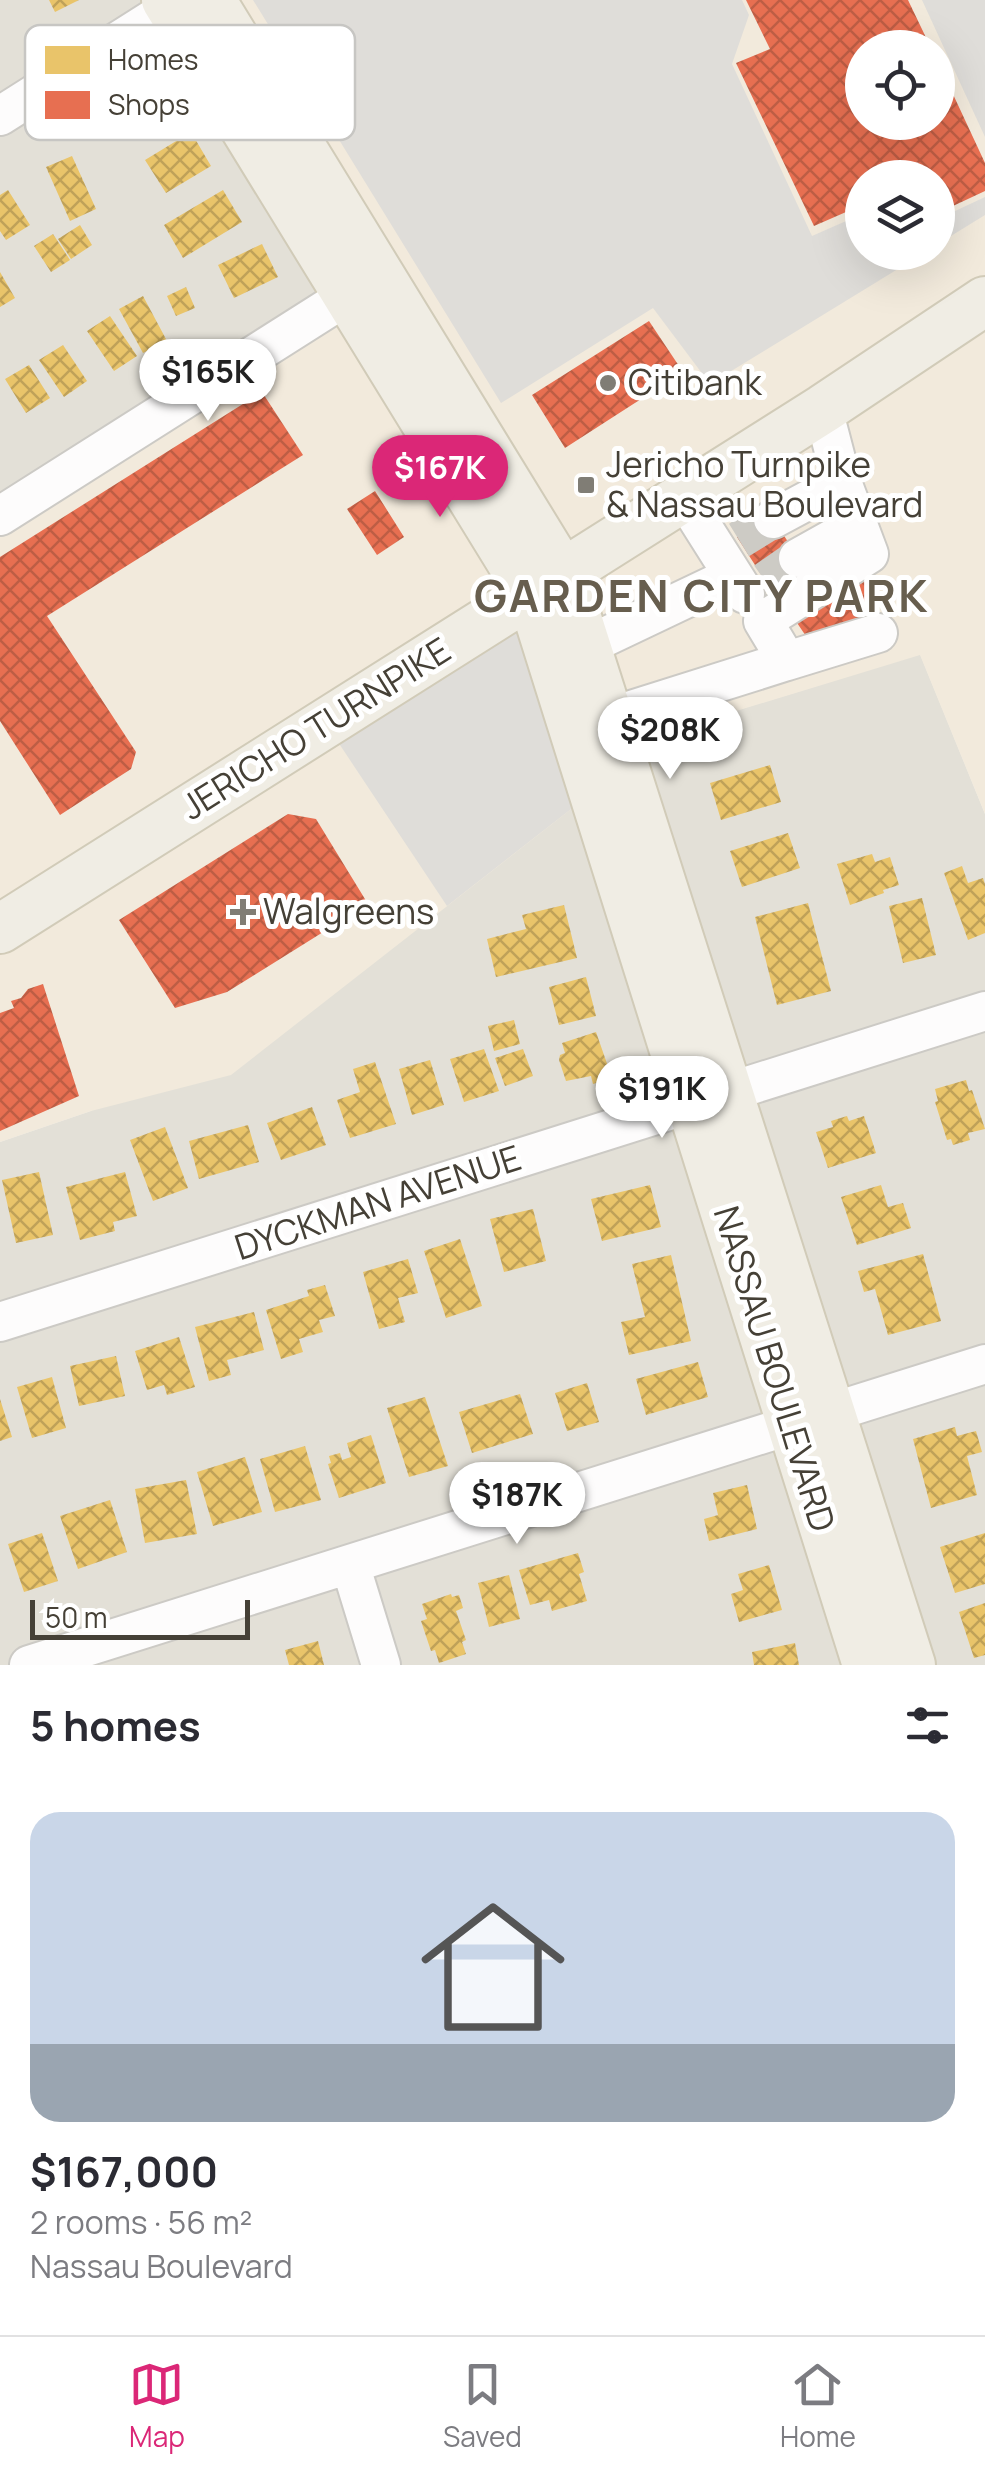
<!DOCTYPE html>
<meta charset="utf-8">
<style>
:root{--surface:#fff;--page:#f7f7f7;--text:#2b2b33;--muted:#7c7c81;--line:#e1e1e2;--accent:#db2777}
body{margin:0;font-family:Manrope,sans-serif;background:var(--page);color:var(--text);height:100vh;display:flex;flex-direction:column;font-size:38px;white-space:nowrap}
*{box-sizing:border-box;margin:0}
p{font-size:32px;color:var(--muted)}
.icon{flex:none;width:55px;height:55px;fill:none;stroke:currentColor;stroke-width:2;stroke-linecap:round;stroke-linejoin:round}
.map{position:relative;height:1665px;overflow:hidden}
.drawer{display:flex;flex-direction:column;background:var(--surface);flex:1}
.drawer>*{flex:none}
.controls{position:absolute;left:845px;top:30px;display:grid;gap:20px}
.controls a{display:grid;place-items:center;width:110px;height:110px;border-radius:50%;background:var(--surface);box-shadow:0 10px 40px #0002;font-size:50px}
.scale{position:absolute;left:30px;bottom:25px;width:220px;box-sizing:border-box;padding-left:10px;border:5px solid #454036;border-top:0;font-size:28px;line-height:35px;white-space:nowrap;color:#454036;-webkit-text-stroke:8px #fff;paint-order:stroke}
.price{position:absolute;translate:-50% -85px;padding:0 22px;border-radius:35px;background:#fff;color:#222;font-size:32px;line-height:65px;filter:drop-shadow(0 2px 5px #0008)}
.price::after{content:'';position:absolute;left:50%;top:60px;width:30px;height:22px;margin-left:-15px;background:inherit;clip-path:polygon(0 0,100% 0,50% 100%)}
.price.current{background:var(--accent);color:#fff}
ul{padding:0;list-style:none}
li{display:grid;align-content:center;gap:20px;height:530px;padding:0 30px}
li+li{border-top:2px solid var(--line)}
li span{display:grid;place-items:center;height:310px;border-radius:30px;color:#555}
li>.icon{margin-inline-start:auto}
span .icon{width:180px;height:180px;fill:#fffc;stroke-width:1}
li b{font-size:42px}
h2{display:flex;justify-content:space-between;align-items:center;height:120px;padding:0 30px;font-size:42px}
.tab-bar{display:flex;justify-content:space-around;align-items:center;height:140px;border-top:2px solid var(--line);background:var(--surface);font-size:28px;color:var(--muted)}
.tab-bar a{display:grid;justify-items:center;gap:5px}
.tab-bar .current{color:var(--accent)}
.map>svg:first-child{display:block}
.residential{fill:#e3e0d7}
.commercial{fill:#f2eadc;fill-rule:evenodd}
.parking{fill:#dfddd9}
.homes{fill:url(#homes-cross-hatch)}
.shops{fill:url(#shops-cross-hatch)}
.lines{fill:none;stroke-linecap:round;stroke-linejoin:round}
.minor-tunnel{stroke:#cdcbc5;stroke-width:38;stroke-dasharray:38 19;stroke-linecap:butt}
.minor-casing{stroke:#cccac5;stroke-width:42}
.major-casing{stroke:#d1cbb8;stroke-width:52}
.minor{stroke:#fdfcfc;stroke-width:38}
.major{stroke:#f0ede4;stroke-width:48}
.poi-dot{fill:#807d75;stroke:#fff;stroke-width:4}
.labels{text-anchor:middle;stroke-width:10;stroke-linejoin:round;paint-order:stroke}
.poi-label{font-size:35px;fill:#454036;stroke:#fff;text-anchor:start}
.street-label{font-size:35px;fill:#454036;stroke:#fff}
.district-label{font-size:45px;font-weight:bold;letter-spacing:2.5px;fill:#675e4e;stroke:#fff}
.key{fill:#fff;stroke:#c7c6c3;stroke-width:2.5}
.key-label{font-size:28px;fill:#454036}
</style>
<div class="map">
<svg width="985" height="1665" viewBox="0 0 985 1665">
<defs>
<pattern id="homes-cross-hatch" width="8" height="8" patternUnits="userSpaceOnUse" patternTransform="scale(2.5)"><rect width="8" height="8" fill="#e9c46a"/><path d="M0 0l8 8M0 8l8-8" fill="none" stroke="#bfa158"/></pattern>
<pattern id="shops-cross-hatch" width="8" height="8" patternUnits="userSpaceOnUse" patternTransform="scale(2.5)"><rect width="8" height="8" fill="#e76f51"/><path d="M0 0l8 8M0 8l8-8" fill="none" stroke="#bd5d44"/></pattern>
</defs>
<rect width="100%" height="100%" fill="#efeee9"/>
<!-- residential -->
<path class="residential" d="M 0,0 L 166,0 L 348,296 L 0,524 Z
M 920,654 L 985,814 L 985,1665 L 0,1665 L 0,1142 L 91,1111 L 618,747 Z"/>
<!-- commercial -->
<path class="commercial" d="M 211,0 L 985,0 L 985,814 L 920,655 L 618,747 ZM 862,48 L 938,48 L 938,122 L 862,122 ZM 862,178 L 938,178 L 938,252 L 862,252 Z
M 348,296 L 531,594 L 593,792 L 231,1075 L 91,1111 L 0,1142 L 0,524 Z"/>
<!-- parking -->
<path class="parking" d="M 253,0 L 742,0 L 749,15 L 732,64 L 812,236 L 862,214 L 862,252 L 924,253 L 710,384 L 653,308 L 501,403 Z
M 922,0 L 985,0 L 985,137 Z
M 985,197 L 985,215 L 938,244 L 938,219 Z
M 531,594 L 593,792 L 447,906 L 328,727 Z"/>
<!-- homes -->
<path class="homes" d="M 49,0 L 79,0 L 55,12 Z
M 191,132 L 211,166 L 166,193 L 145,160 Z
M 72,156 L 96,209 L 70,221 L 46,167 Z
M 8,190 L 30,225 L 6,240 L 0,231 L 0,195 Z
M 223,190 L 242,222 L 183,258 L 164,225 Z
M 80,225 L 92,245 L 71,259 L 58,239 Z
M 53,234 L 70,260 L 51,272 L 34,246 Z
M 262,244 L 278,277 L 234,298 L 218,265 Z
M 0,272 L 15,298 L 0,307 Z
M 186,287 L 195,308 L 176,316 L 167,296 Z
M 143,296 L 167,341 L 143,353 L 119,309 Z
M 110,316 L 137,356 L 114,371 L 87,331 Z
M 63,345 L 87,381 L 64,397 L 39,360 Z
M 29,365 L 50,398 L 26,413 L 5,379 Z
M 770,765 L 781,802 L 721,820 L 710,783 Z
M 788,833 L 800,868 L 742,887 L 730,851 Z
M 872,854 L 875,862 L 890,857 L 899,885 L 883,890 L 884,893 L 850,905 L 837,864 Z
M 962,866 L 968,883 L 983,878 L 985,884 L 985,933 L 968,940 L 944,873 Z
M 922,898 L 936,955 L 903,963 L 889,906 Z
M 808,903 L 831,991 L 777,1005 L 755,917 Z
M 564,905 L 577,958 L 496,977 L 487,939 L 526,929 L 522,915 Z
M 586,977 L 596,1016 L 559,1025 L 549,987 Z
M 514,1020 L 520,1044 L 494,1051 L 488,1026 Z
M 596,1032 L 612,1078 L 593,1084 L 591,1076 L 566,1081 L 559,1060 L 560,1055 L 565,1053 L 562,1043 Z
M 484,1049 L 499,1091 L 464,1102 L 450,1059 Z
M 523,1049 L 533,1076 L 505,1086 L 495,1058 Z
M 430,1060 L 444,1105 L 412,1115 L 399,1069 Z
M 375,1062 L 396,1124 L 350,1138 L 337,1100 L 360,1092 L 353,1069 Z
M 966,1080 L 969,1091 L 972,1090 L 985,1129 L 968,1133 L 970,1140 L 953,1145 L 951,1139 L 947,1140 L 935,1102 L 938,1101 L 935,1089 Z
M 312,1107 L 326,1145 L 281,1160 L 267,1123 Z
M 847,1116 L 849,1121 L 864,1116 L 876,1153 L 828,1168 L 816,1132 L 833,1127 L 831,1121 Z
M 248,1125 L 259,1162 L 199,1179 L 189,1141 Z
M 165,1127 L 188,1188 L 153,1201 L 130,1140 Z
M 39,1172 L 53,1235 L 16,1243 L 2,1180 Z
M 125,1172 L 137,1216 L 113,1222 L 115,1231 L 80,1240 L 66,1187 Z
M 650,1185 L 661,1227 L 602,1241 L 591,1199 Z
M 881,1185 L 888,1207 L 903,1203 L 911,1228 L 857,1245 L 841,1197 Z
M 533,1209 L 546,1261 L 504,1272 L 490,1219 Z
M 460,1239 L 482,1306 L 446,1318 L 424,1251 Z
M 923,1254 L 941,1321 L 888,1335 L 875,1289 L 864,1292 L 858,1271 Z
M 671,1255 L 691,1341 L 629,1355 L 621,1322 L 645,1317 L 632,1264 Z
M 408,1259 L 418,1293 L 398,1298 L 405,1322 L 379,1329 L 363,1272 Z
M 325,1285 L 335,1316 L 319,1320 L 323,1332 L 299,1339 L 303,1352 L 281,1359 L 266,1310 L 309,1296 L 307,1290 Z
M 254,1312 L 264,1350 L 227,1360 L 231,1375 L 209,1381 L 195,1327 Z
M 179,1337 L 195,1387 L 167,1395 L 164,1385 L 147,1390 L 135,1351 Z
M 116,1356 L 125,1396 L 79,1406 L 70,1366 Z
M 698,1362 L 708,1397 L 646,1415 L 636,1379 Z
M 52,1377 L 66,1428 L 32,1438 L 17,1387 Z
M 587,1383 L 599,1422 L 567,1431 L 555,1393 Z
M 520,1394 L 533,1434 L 472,1453 L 459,1412 Z
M 425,1397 L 448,1466 L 409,1477 L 387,1408 Z
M 0,1399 L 12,1437 L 0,1441 Z
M 955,1427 L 957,1436 L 976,1431 L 982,1452 L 967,1456 L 977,1495 L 931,1508 L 913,1439 Z
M 371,1435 L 386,1483 L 339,1498 L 328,1464 L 331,1463 L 329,1456 L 340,1453 L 342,1460 L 351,1457 L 347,1443 Z
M 305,1446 L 321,1500 L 275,1512 L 260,1459 Z
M 245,1457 L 262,1512 L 213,1526 L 197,1472 Z
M 186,1480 L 197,1534 L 145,1543 L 135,1489 Z
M 747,1485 L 757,1529 L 709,1541 L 704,1519 L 718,1515 L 713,1493 Z
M 110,1500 L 127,1552 L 78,1569 L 60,1516 Z
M 42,1533 L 58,1581 L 24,1592 L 8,1544 Z
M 985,1533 L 985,1584 L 955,1593 L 940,1547 Z
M 578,1553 L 584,1572 L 579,1574 L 587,1601 L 552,1611 L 549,1600 L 530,1605 L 519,1570 Z
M 769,1565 L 782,1610 L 739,1622 L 731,1594 L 743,1590 L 738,1574 Z
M 509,1575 L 520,1619 L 489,1627 L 478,1583 Z
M 451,1594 L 452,1597 L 459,1595 L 463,1608 L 456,1611 L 466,1640 L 462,1642 L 466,1654 L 439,1663 L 435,1650 L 431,1651 L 421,1621 L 427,1619 L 422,1604 Z
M 985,1603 L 985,1655 L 974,1658 L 959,1612 Z
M 318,1641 L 324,1665 L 289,1665 L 285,1650 Z
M 795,1643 L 799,1665 L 754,1665 L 752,1652 Z"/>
<!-- shops -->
<path class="shops" d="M 746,0 L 908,0 L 931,48 L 862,48 L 862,122 L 938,122 L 938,62 L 985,163 L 985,191 L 938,213 L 938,178 L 862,178 L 862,205 L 814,226 L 736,63 L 770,49 Z
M 649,321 L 683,372 L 565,448 L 532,395 Z
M 262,392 L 303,455 L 47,616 L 136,752 L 131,769 L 60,815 L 0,721 L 0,557 Z
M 375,491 L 404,537 L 377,555 L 347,509 Z
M 771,515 L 807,572 L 773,593 L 737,537 Z
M 861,568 L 882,603 L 814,648 L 791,614 Z
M 288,814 L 316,819 L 368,904 L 227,992 L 175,1008 L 119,920 Z
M 43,984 L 79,1096 L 0,1131 L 0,1013 L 14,1008 L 11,1001 L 21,998 L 28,989 Z"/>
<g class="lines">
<!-- minor-tunnel -->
<path class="minor-tunnel" d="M 739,540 L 773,519
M 765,581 L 798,558"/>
<!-- minor casing -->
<g class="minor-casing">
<path id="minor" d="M 0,116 L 183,0
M 683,496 L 745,594
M 0,516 L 369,282
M 773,519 L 842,482
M 798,558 L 857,525
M 586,646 L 733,576
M 787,661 L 878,633
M 609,717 L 787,661 L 763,621 L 869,554 L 842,482 L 823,409
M 0,1322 L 985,1011
M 350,1564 L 381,1665
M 29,1665 L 985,1364"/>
</g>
<!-- major casing -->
<g class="major-casing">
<path id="major" d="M 166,0 L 531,594 L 867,1665
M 211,0 L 563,574 L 911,1665
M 0,929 L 823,409 L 985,301"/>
</g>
<!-- minor -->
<use href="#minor" class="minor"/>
<!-- major -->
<use href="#major" class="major"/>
</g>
<!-- markers -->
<g class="poi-dot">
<circle cx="608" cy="383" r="10"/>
<rect x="576" y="475" width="20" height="20" rx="5"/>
<path d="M238 897h10v10h10v10h-10v10h-10v-10h-10v-10h10z"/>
</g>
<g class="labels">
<!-- poi labels -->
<g class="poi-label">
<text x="628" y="395">Citibank</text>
<text x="606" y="477">Jericho Turnpike<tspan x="606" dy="40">&amp; Nassau Boulevard</tspan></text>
<text x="263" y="924">Walgreens</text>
</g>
<!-- street labels -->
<g class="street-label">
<text transform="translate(316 729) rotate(-32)" y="12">JERICHO TURNPIKE</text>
<text transform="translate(378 1203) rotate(-18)" y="12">DYCKMAN AVENUE</text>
<text transform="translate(774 1369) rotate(73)" y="12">NASSAU BOULEVARD</text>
</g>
<!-- district labels -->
<g class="district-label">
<text x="702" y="612">GARDEN CITY PARK</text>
</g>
</g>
<!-- legend -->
<rect x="25" y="25" width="330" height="115" rx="15" class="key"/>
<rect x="45" y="46" width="45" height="28" fill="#e9c46a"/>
<rect x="45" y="91" width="45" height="28" fill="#e76f51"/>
<g class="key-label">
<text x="108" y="70">Homes</text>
<text x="108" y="115">Shops</text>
</g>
</svg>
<div class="controls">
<a><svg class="icon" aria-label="locate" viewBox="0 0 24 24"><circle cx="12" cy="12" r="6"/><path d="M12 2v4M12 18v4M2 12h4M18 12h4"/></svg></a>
<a><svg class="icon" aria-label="layers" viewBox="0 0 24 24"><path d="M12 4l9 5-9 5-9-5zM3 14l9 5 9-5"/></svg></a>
</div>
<div class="scale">50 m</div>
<b class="price" style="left:208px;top:424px">$165K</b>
<b class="price current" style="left:440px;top:520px">$167K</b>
<b class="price" style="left:670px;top:782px">$208K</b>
<b class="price" style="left:662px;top:1141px">$191K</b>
<b class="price" style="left:517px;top:1547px">$187K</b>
</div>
<section class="drawer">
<h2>5 homes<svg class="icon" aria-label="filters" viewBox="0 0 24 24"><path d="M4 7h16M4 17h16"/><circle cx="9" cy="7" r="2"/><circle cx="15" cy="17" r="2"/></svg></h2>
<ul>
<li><span style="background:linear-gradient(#c9d6e8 75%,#9aa5b1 0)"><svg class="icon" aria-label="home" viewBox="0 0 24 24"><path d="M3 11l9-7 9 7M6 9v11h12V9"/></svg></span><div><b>$167,000</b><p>2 rooms · 56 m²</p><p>Nassau Boulevard</p></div></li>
</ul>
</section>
<nav class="tab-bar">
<a class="current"><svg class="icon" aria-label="map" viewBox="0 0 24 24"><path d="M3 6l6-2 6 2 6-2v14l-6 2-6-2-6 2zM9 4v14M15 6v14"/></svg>Map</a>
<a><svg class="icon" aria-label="saved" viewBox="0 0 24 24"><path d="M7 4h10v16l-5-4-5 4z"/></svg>Saved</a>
<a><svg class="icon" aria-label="home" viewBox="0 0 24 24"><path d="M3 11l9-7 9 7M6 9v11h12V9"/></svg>Home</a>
</nav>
